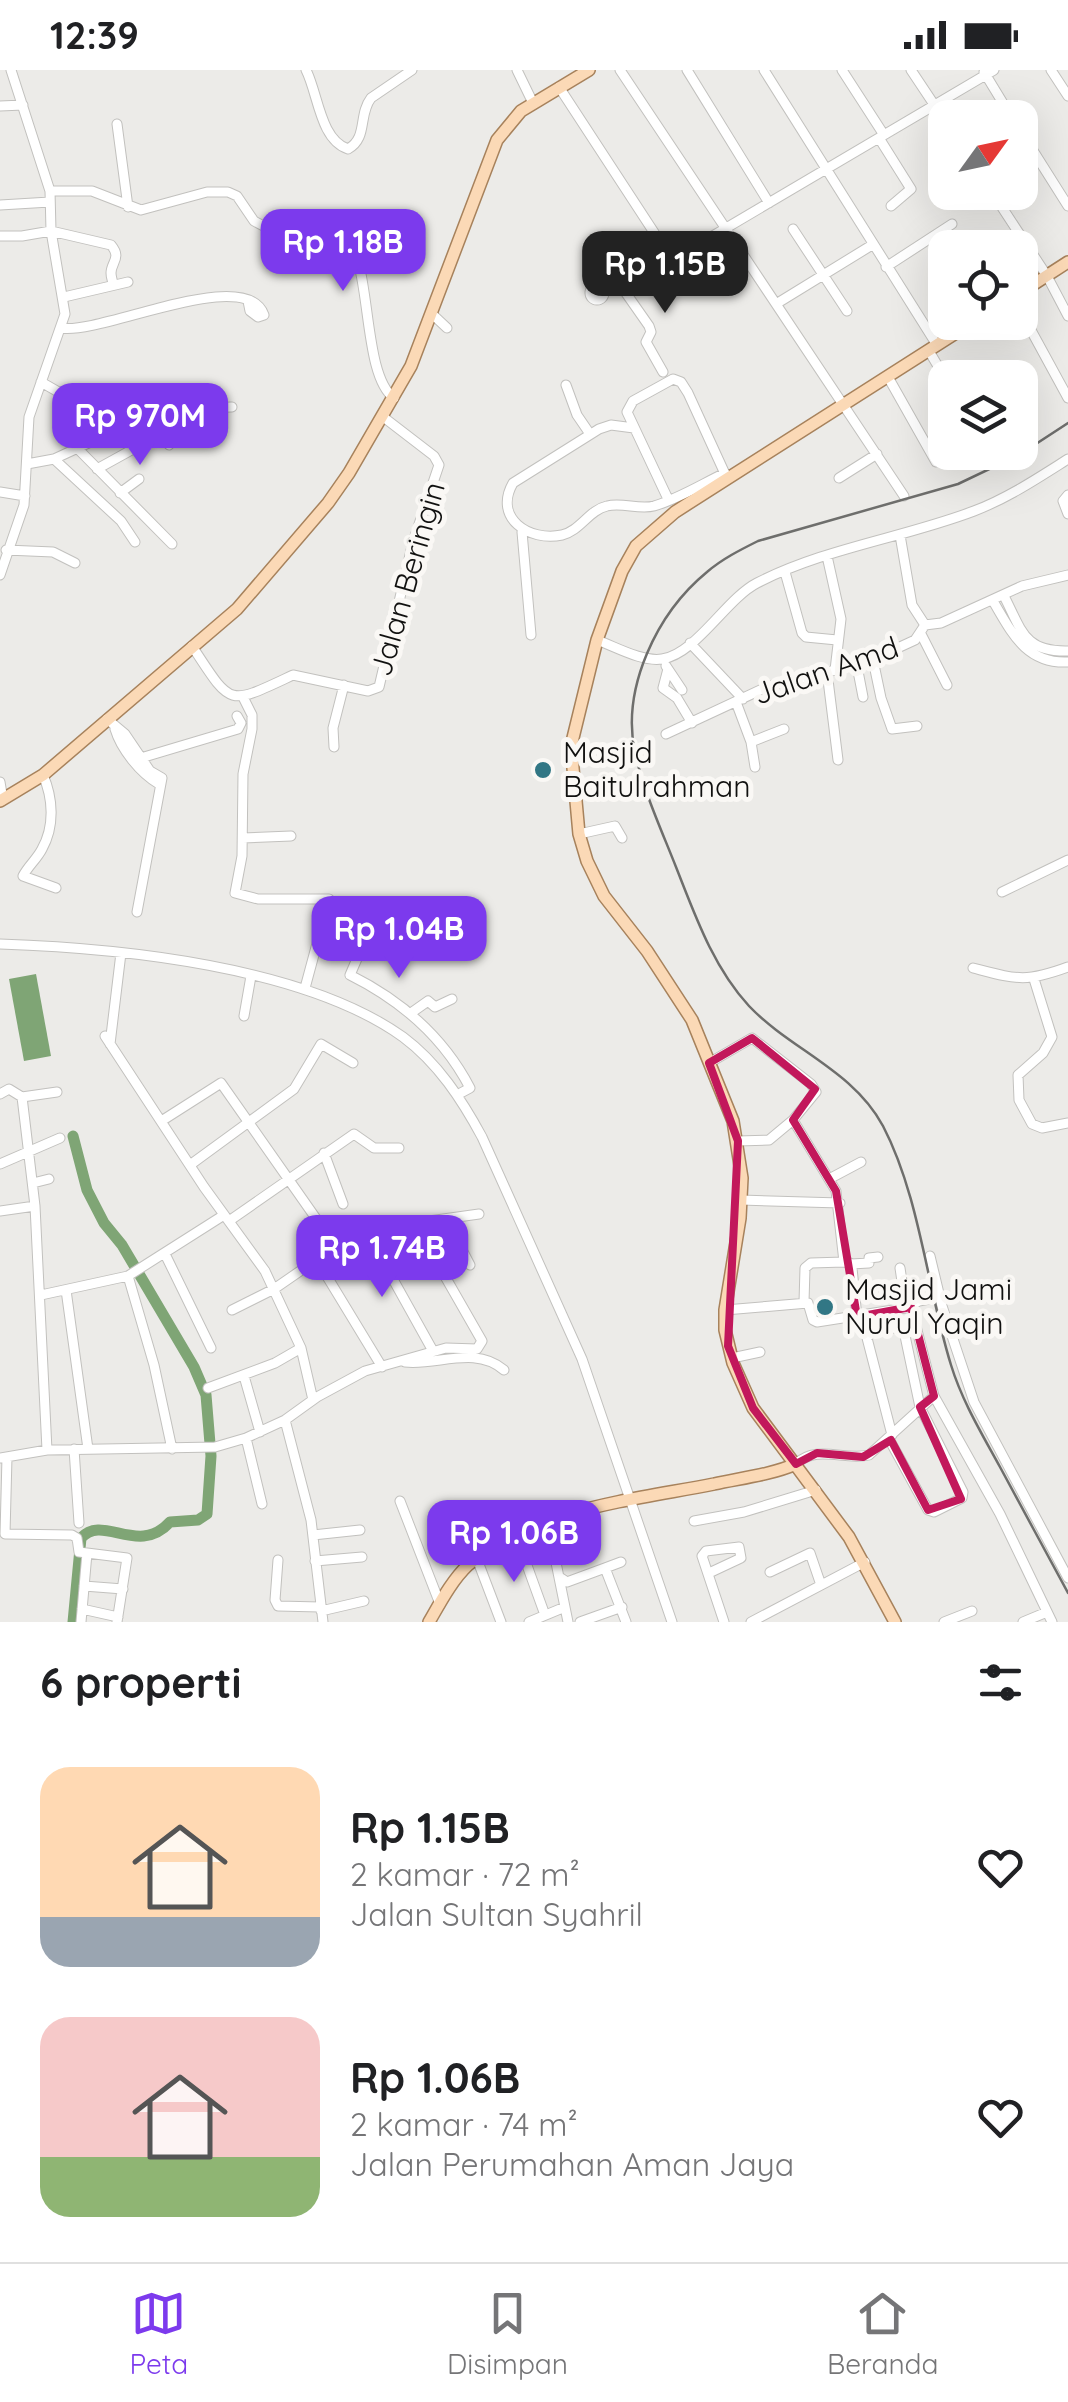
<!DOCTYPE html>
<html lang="id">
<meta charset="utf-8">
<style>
:root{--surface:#fff;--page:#f6f6f6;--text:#202124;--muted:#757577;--line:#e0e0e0;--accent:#7c3aed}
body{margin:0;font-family:Quicksand,sans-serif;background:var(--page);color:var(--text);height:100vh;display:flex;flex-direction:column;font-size:38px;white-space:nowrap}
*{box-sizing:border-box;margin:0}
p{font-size:32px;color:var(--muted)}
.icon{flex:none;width:55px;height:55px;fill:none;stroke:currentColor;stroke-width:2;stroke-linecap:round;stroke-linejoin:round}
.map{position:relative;height:1552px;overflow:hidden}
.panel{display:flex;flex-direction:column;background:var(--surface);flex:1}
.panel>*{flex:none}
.needle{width:65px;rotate:57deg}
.buttons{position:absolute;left:928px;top:30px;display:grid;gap:20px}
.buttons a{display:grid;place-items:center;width:110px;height:110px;border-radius:20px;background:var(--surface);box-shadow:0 10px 40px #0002;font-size:50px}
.price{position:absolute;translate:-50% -85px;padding:0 22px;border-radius:20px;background:var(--accent);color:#fff;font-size:32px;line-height:65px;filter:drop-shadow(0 2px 5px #0008)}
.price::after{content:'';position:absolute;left:50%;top:60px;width:30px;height:22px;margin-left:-15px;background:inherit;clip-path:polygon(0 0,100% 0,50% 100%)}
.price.current{background:#222;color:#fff}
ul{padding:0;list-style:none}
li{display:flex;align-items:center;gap:30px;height:250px;padding:0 40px}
li span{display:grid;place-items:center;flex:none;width:280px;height:200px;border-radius:30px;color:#555}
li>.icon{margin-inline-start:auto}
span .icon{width:120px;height:120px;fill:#fffc;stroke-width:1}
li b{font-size:42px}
h2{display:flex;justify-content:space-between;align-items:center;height:120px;padding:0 40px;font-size:42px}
.status{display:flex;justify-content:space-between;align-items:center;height:70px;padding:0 50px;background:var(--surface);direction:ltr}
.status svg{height:28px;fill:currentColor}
.menu{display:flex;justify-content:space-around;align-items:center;height:140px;border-top:2px solid var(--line);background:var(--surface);font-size:28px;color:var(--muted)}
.menu a{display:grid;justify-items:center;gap:5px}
.menu .current{color:var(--accent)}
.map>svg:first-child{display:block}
.water{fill:#7fa575}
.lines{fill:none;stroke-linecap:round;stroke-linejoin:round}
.river{stroke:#7fa575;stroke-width:11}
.minor-casing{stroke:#c2c1be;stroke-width:11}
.major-casing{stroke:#a7825c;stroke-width:14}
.minor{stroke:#fff;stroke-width:9}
.major{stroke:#fbd9b6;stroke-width:11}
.rail{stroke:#6e6e6c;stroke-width:2.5}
.marked{fill:none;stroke:#c2185b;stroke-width:8;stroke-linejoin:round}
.poi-dot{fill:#327785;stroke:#faf8f5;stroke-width:4}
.labels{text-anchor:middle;stroke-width:10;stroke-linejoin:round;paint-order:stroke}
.street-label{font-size:30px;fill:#111110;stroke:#faf8f5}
.poi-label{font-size:30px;fill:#111110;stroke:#faf8f5;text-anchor:start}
</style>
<div class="status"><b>12:39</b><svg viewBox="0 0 49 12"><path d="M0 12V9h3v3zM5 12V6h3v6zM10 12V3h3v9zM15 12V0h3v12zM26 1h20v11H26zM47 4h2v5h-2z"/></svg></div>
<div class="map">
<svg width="1068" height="1552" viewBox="0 0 1068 1552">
<rect width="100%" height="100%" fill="#ecebe8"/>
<!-- water -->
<path class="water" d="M 36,904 L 51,986 L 24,991 L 9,909 Z"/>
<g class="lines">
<!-- river -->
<path class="river" d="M 73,1552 L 81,1468 C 103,1443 138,1487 170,1452 L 198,1450 L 207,1444 L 211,1386 L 206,1325 L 194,1297 L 122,1175 L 104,1153 L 87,1120 L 73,1066"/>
<!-- minor casing -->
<g class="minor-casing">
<path id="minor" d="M 306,0 C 318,23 320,70 348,79 C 368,68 358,45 371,28 L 412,0
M 517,0 L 533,33
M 620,0 L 904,426
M 687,0 L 769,133
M 764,0 L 937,275
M 842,0 L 884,65
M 911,0 L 945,51
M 1051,0 L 1068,26
M 984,2 L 1012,48
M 559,17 L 672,190
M 0,36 L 23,35
M 117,54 L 128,137
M 1020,60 L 1068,136
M 879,68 L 911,119 L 891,136
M 50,121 L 92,121 L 141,140 L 207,122 L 228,122 L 237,126 L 254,151 L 271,160 L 348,172 C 372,196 362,305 394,328
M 992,122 L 1047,206 L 1068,246
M 0,135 L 50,132
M 793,159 L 847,241
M 0,166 L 22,166 L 51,161 L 111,175 C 122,188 111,192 111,203 C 111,208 113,211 113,215
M 886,197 L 952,154
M590 223a7 7 0 1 1 14 0a7 7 0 1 1-14 0Z
M 621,216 L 649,256 L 651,262 L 646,272 L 663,302
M 603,220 L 628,213 L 672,190 L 994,0
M 64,227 L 128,212
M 776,234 L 872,175
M 1020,240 L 1068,328
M 431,243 L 447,258
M 61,258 C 102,265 246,194 264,245 L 258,247 L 250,241 L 248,231
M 929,281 L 945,308
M 888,307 L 936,392
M 41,312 L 69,328
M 566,315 L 577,345 L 590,364
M66 334a6 6 0 1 1 12 0a6 6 0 1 1-12 0Z
M 77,336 L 96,343 L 167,321
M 156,341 L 169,375
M 634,358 L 611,355 L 599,359 L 513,413 C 493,448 529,472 562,465 C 580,461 589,440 607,436 C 622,432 639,440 654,436 C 678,429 702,414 725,403
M 78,379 L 172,474
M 54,389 L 121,451 L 135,472
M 27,394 L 54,389 L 162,339 L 232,337
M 97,399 L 164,362
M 839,408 L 877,384
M 0,422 L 25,426
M 120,423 L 139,409
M 1068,425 L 1063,431 L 1068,444
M 668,429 L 627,342 L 633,331 L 673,309 L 681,312 L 688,323 L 726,406
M 522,462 L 531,565
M 900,465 L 912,535 L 925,555 L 941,553 L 1022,516 L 1068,505
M 6,480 L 53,482 L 75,493
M 827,486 L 841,549 L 835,600
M 785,502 L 802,563 L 806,567 L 837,570
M 0,505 L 24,435 L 29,347 L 65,244 L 51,161 L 50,121 L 11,0
M 1004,526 C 1022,561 1024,582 1068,581
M 993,531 C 1012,563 1026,594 1068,592
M 921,564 L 947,615
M 597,570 C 616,577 642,592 662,589 C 696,584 726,529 757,513 C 825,478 903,468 974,441 C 1008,428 1038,408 1068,389
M 690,573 L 743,629
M 192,576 C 232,637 227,636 293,605 L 368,621 L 379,617 L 413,472 L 439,395 L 434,386 L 382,346
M 873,590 L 881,628 L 892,659 L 917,656
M 666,596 L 682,620
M 857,596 L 863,627
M 668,599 L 663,618 L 677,628 L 692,653
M 827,602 L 838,690
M 243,627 L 252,645 L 252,659 L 243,704 L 242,786 L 235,823 L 258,829 L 329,829 L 305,918
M 736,632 L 751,672 L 784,659
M 107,649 L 125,664 L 150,701 L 162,708 L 137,842
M 115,659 C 121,679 140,703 159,714
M 666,664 L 769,616 L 865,593 L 915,570 L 925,555
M 751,672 L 755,697
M 334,677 L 333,658 L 344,615
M 134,690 L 238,659 L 241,653 L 237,646
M 43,705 C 53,728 55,756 42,779 C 37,789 28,796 23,806 L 56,818
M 0,712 L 3,730
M 579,764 L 615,756 L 622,768
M 243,768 L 291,766
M 1002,822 L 1068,790
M 370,848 L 365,870 L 350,905 C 402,931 443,966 470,1018 L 457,1025
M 0,874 C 119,878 304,896 403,967 C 438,993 462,1030 482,1067 L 582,1289 L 672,1552
M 973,898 C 1016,909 1025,913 1068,897
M 1034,909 L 1052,967 L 1043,983 L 1018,1005 L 1019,1030 L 1032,1054 L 1042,1058 L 1068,1053
M 411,943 L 428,931 L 435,937 L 452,929
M 244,946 L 251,906
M 105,966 L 204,1117 L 265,1201 L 301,1278 L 313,1330
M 110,974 L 121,883
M 709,993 L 752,968 L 811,1014 L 816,1022 L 793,1050 L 769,1070 L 738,1071
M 0,1024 L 9,1019 L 22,1027 L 57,1022
M 22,1027 L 35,1136 L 47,1380
M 163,1050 L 221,1013 L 336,1177
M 793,1050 L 836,1121 L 844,1192 L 850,1193 L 852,1198 L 857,1247
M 324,1083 L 343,1134
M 0,1094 L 60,1068
M 190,1095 L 294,1019 L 321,974 L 353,993
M 829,1109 L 861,1092
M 33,1113 L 49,1109
M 741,1130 L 840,1133
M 0,1141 L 35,1136
M 446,1149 L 470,1195
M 229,1151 L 354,1064 L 374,1078 L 399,1078
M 365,1159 L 433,1281
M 165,1184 L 211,1278
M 930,1186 L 942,1236 L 974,1332 L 1068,1508
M 317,1190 L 382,1297
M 851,1194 L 869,1193 L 869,1188 L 878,1187
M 900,1198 L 906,1238
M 128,1206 L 154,1295 L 172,1379
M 66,1220 L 88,1379
M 41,1225 L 128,1206 L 224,1145
M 804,1232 L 805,1198 L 811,1193 L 844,1192
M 911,1237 L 934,1326 L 1000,1444 L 1052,1552
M 232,1240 L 274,1219 L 358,1161 L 479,1144
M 725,1240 L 808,1233 L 813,1250 L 817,1252 L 906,1238 L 919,1231 L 940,1227
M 732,1288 L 760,1282
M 405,1292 C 437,1296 475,1275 504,1300
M 244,1306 L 260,1362
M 208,1318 L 275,1293 L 301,1278
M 285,1350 L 311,1450 L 323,1552
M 246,1368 L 262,1434
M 889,1369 L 928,1440 L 934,1442 L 962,1428 L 963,1422 L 920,1337 L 904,1261 L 898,1257 L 871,1263 L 867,1268 L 892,1365
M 74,1379 L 79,1453
M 7,1387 L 5,1464 L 72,1465 L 77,1468 L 79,1482 L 127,1488 L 117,1552
M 0,1388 L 47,1380 L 215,1377 L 246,1368 L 285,1350 L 317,1327 L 365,1301 L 446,1278 L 477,1279 L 482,1271 L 415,1154
M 796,1394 C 817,1374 844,1391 869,1385 L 934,1326
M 400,1431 L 440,1534
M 694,1451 L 744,1442 L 816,1420
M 548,1453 L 568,1552
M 313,1465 L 360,1460
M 516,1465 L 545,1545
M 477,1489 L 501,1552
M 278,1490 L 275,1530 L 278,1536 L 320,1537
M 315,1491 L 362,1487
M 605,1498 L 621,1492
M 770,1502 L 810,1483 L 821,1515
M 709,1503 L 741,1488 L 739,1477 L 706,1481 L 702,1486 L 724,1552
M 561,1508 L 567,1512 L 605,1498 L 626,1552
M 84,1516 L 123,1519
M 82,1539 L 118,1547
M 321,1541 L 364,1531
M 81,1552 L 87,1483
M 529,1552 L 565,1537
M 580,1552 L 622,1537
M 751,1552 L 865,1492
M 944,1552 L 972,1541
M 1023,1552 L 1047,1542"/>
</g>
<!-- major casing -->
<g class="major-casing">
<path id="major" d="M 1020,223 L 1068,192
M 0,731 L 43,705 L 237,539 L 328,433 L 349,403 L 411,296 L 497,70 L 521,41 L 589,0
M 429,1552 C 440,1533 452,1510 468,1495 C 533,1439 633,1430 714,1414 C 741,1408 770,1405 796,1394
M 895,1552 L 849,1467 L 753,1338 L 733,1293 L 725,1260 L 725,1240 L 740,1148 L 742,1108 L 733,1051 L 692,950 L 647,881 L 604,826 L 587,791 L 579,764 L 571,676 L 597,570 L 622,501 L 636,476 L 675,442 L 973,252"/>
</g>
<!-- minor -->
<use href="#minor" class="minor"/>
<!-- major -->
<use href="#major" class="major"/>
<!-- rail -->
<path class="rail" d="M 1068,353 L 1019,385 L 958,414 L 758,471 C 740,480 722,489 707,502 C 657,543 621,618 635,683 C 644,722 661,759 676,797 C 695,845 713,897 749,936 C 791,980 853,1000 883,1056 C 920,1127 927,1218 951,1295 C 962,1331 982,1364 1000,1397 C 1023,1439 1045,1481 1068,1523"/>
</g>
<!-- marked area -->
<path class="marked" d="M 752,968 L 815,1019 L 793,1050 L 836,1121 L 857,1247 L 911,1237 L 934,1326 L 920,1337 L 961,1429 L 928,1440 L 891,1370 L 863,1387 L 817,1383 L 796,1394 L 753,1338 L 728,1276 L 738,1071 L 709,993 Z"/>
<!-- markers -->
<g class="poi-dot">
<circle cx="543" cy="700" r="10"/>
<circle cx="825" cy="1237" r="10"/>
</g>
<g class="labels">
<!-- street labels -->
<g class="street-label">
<text transform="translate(408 509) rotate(-74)" y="10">Jalan Beringin</text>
<text transform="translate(826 601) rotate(-19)" y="10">Jalan Amd</text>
</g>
<!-- poi labels -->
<g class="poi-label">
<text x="563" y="693">Masjid<tspan x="563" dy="34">Baitulrahman</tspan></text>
<text x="845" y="1230">Masjid Jami<tspan x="845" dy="34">Nurul Yaqin</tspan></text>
</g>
</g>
</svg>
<div class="buttons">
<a><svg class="needle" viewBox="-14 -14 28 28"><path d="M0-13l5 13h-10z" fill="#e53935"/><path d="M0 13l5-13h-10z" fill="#757577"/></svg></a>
<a><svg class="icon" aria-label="locate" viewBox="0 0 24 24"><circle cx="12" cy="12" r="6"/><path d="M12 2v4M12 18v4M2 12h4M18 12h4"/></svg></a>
<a><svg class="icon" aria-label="layers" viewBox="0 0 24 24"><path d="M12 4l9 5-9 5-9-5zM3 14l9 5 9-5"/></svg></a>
</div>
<b class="price" style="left:343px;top:224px">Rp 1.18B</b>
<b class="price current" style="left:665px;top:246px">Rp 1.15B</b>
<b class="price" style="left:140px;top:398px">Rp 970M</b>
<b class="price" style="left:399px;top:911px">Rp 1.04B</b>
<b class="price" style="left:382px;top:1230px">Rp 1.74B</b>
<b class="price" style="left:514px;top:1515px">Rp 1.06B</b>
</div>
<section class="panel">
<h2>6 properti<svg class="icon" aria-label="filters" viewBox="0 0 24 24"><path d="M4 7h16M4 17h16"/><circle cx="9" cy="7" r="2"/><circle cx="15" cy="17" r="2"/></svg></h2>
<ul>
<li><span style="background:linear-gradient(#ffd9b3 75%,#9aa5b1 0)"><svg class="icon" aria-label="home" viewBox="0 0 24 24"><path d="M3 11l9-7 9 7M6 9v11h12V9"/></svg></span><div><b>Rp 1.15B</b><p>2 kamar · 72 m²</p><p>Jalan Sultan Syahril</p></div><svg class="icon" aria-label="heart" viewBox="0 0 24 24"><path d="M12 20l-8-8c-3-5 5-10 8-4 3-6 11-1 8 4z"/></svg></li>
<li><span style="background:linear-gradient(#f6c9c9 70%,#8fb573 0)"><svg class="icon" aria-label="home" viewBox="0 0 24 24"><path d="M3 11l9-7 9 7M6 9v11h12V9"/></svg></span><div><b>Rp 1.06B</b><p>2 kamar · 74 m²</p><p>Jalan Perumahan Aman Jaya</p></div><svg class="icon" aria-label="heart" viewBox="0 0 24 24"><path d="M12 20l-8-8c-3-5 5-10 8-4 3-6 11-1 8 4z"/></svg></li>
</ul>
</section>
<nav class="menu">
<a class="current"><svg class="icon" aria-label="map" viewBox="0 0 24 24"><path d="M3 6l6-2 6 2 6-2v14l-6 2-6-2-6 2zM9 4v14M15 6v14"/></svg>Peta</a>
<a><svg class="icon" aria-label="saved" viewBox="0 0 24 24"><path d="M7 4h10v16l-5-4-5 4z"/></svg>Disimpan</a>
<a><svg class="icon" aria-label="home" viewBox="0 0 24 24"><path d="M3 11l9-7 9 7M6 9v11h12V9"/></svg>Beranda</a>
</nav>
